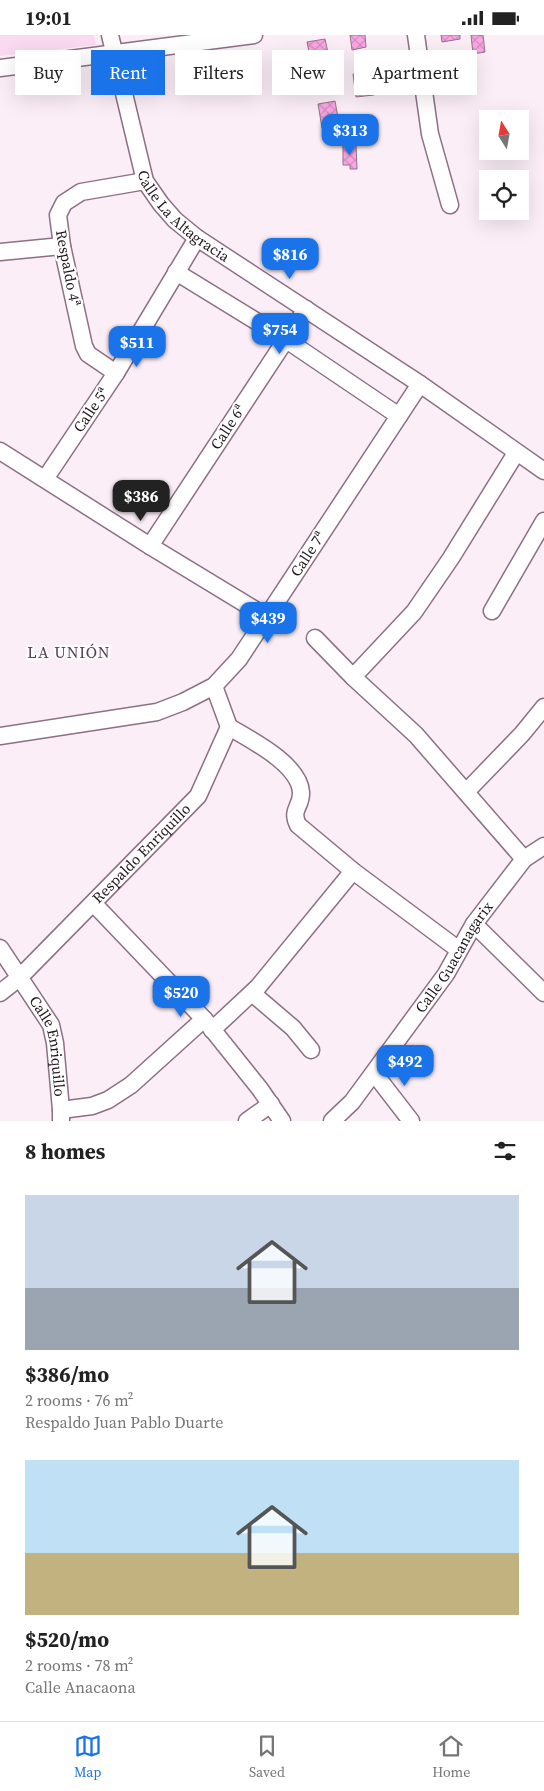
<!DOCTYPE html>
<meta charset="utf-8">
<style>
:root{--surface:#fff;--page:#f6f6f6;--text:#222;--muted:#767676;--line:#e0e0e0;--accent:#1a73e8}
body{margin:0;font-family:"Source Serif 4",serif;background:var(--page);color:var(--text);height:100vh;display:flex;flex-direction:column;font-size:19px;white-space:nowrap}
*{box-sizing:border-box;margin:0}
p{font-size:16px;color:var(--muted)}
.icon{flex:none;width:28px;height:28px;fill:none;stroke:currentColor;stroke-width:2;stroke-linecap:round;stroke-linejoin:round}
.map{position:relative;height:1086px;overflow:hidden}
.details{display:flex;flex-direction:column;background:var(--surface);flex:1}
.details>*{flex:none}
.guide{position:absolute;left:15px;top:15px;width:515px;height:45px;display:flex;gap:10px}
.needle{width:32px;rotate:349deg}
.fabs{position:absolute;left:479px;top:75px;display:grid;gap:10px}
.fabs a{display:grid;place-items:center;width:50px;height:50px;border-radius:0px;background:var(--surface);box-shadow:0 5px 20px #0002;font-size:25px}
.price{position:absolute;translate:-50% -42px;padding:0 11px;border-radius:10px;background:var(--accent);color:#fff;font-size:16px;line-height:32px;filter:drop-shadow(0 1px 2px #0008)}
.price::after{content:'';position:absolute;left:50%;top:30px;width:15px;height:11px;margin-left:-8px;background:inherit;clip-path:polygon(0 0,100% 0,50% 100%)}
.price.selected{background:#222;color:#fff}
ul{padding:0;list-style:none}
li{display:grid;align-content:center;gap:10px;height:265px;padding:0 25px}
li span{display:grid;place-items:center;height:155px;border-radius:0px;color:#555}
li>.icon{margin-inline-start:auto}
span .icon{width:90px;height:90px;fill:#fffc;stroke-width:1}
li b{font-size:21px}
h2{display:flex;justify-content:space-between;align-items:center;height:60px;padding:0 25px;font-size:21px}
.tag{padding:0 18px;border-radius:0px;background:var(--surface);box-shadow:0 5px 20px #0002;font-size:18px;line-height:45px}
.tag.selected{background:var(--accent);color:#fff}
.status{display:flex;justify-content:space-between;align-items:center;height:35px;padding:0 25px;background:var(--surface);direction:ltr}
.status svg{height:14px;fill:currentColor}
.dock{display:flex;justify-content:space-around;align-items:center;height:70px;border-top:1px solid var(--line);background:var(--surface);font-size:14px;color:var(--muted)}
.dock a{display:grid;justify-items:center;gap:2px}
.dock .selected{color:var(--accent)}
.map>svg:first-child{display:block}
.park{fill:#fadaf0}
.building{fill:url(#building-cross-hatch);stroke:#917488}
.lines{fill:none;stroke-linecap:round;stroke-linejoin:round}
.minor-casing{stroke:#8c7084;stroke-width:19}
.minor{stroke:#fff;stroke-width:16}
.labels{text-anchor:middle;stroke-width:4.5;stroke-linejoin:round;paint-order:stroke}
.street-label{font-size:15px;fill:#22171f;stroke:#fff}
.neighbourhood-label{font-size:16px;letter-spacing:1px;fill:#594052;stroke:#fff}
</style>
<div class="status"><b>19:01</b><svg viewBox="0 0 49 12"><path d="M0 12V9h3v3zM5 12V6h3v6zM10 12V3h3v9zM15 12V0h3v12zM26 1h20v11H26zM47 4h2v5h-2z"/></svg></div>
<div class="map">
<svg width="544" height="1086" viewBox="0 0 544 1086">
<defs>
<pattern id="building-cross-hatch" width="8" height="8" patternUnits="userSpaceOnUse" patternTransform="scale(1.25)"><rect width="8" height="8" fill="#faa6e3"/><path d="M0 0l8 8M0 8l8-8" fill="none" stroke="#d68ec2"/></pattern>
</defs>
<rect width="100%" height="100%" fill="#fbeef7"/>
<!-- park -->
<path class="park" d="M 0,0 L 94,0 L 96,10 L 0,21 Z"/>
<!-- building -->
<path class="building" d="M 350,0 L 365,0 L 366,12 L 352,15 Z
M 441,0 L 460,0 L 460,4 L 442,7 Z
M 471,0 L 483,0 L 485,17 L 473,19 Z
M 325,4 L 331,32 L 313,35 L 307,7 Z
M 388,36 L 407,36 L 407,49 L 388,49 Z
M 363,38 L 364,40 L 371,39 L 374,60 L 356,62 L 353,39 Z
M 335,66 L 340,94 L 329,96 L 329,92 L 322,93 L 318,69 Z
M 343,110 L 356,110 L 357,134 L 350,134 L 350,130 L 343,130 Z"/>
<g class="lines">
<!-- minor casing -->
<g class="minor-casing">
<g id="minor">
<path id="s1" d="M 110,0 L 145,146 L 161,169 L 175,185 L 197,203 L 420,349 L 544,436"/>
<path d="M 416,0 L 430,99 L 450,170"/>
<path d="M 0,33 L 254,0"/>
<path d="M 0,217 L 62,211"/>
<path d="M 176,237 L 285,304 L 399,381"/>
<path d="M 116,338 L 88,319 L 84,311 L 62,211 L 58,180 L 64,168 L 81,157 L 145,146"/>
<path d="M 0,416 L 150,511 L 267,582"/>
<path d="M 45,444 L 116,338 L 197,203"/>
<path d="M 150,511 L 306,274"/>
<path d="M 492,576 L 544,486"/>
<path d="M 315,603 L 353,642 L 416,700 L 524,824"/>
<path d="M 353,642 L 414,577 L 451,523 L 516,418"/>
<path d="M 229,692 C 251,705 299,729 301,757 C 302,772 290,774 298,790 L 353,836 L 459,915"/>
<path d="M 0,701 L 157,677 L 183,667 L 214,651 L 239,624 L 420,349"/>
<path d="M 466,757 L 522,699 L 544,672"/>
<path d="M 94,869 L 204,984 L 260,1054 L 282,1086"/>
<path d="M 474,889 L 544,958"/>
<path id="s2" d="M 0,913 L 51,990 L 55,1008 L 61,1075 L 61,1086"/>
<path id="s3" d="M 0,958 L 19,943 L 198,761 L 229,692 L 214,651"/>
<path d="M 252,958 L 293,993 L 311,1015"/>
<path d="M 212,995 L 258,952 L 353,836"/>
<path d="M 374,1038 L 411,1086"/>
<path d="M 61,1075 L 92,1071 L 108,1065 L 131,1050 L 204,984"/>
<path d="M 247,1086 L 271,1069"/>
<path id="s4" d="M 332,1086 L 352,1067 L 446,939 L 474,889 L 524,824 L 544,811"/>
</g>
</g>
<!-- minor -->
<use href="#minor" class="minor"/>
</g>
<g class="labels">
<!-- street labels -->
<g class="street-label">
<text dy="5" stroke="none"><textPath href="#s1" startOffset="202">Calle La Altagracia</textPath></text>
<text transform="translate(68 233) rotate(79)" y="5">Respaldo 4ª</text>
<text transform="translate(91 375) rotate(-56)" y="5">Calle 5ª</text>
<text transform="translate(228 392) rotate(-57)" y="5">Calle 6ª</text>
<text transform="translate(308 519) rotate(-57)" y="5">Calle 7ª</text>
<text dy="5" stroke="none"><textPath href="#s3" startOffset="199">Respaldo Enriquillo</textPath></text>
<text dy="5" stroke="none"><textPath href="#s4" startOffset="205">Calle Guacanagarix</textPath></text>
<text dy="5" stroke="none"><textPath href="#s2" startOffset="112">Calle Enriquillo</textPath></text>
</g>
<!-- neighbourhood labels -->
<g class="neighbourhood-label">
<text x="69" y="623">LA UNIÓN</text>
</g>
</g>
</svg>
<div class="fabs">
<a><svg class="needle" viewBox="-14 -14 28 28"><path d="M0-13l5 13h-10z" fill="#e53935"/><path d="M0 13l5-13h-10z" fill="#767676"/></svg></a>
<a><svg class="icon" aria-label="locate" viewBox="0 0 24 24"><circle cx="12" cy="12" r="6"/><path d="M12 2v4M12 18v4M2 12h4M18 12h4"/></svg></a>
</div>
<b class="price" style="left:350px;top:121px">$313</b>
<b class="price" style="left:290px;top:245px">$816</b>
<b class="price" style="left:280px;top:320px">$754</b>
<b class="price" style="left:137px;top:333px">$511</b>
<b class="price selected" style="left:141px;top:487px">$386</b>
<b class="price" style="left:268px;top:609px">$439</b>
<b class="price" style="left:181px;top:983px">$520</b>
<b class="price" style="left:405px;top:1052px">$492</b>
<div class="guide">
<a class="tag">Buy</a>
<a class="tag selected">Rent</a>
<a class="tag">Filters</a>
<a class="tag">New</a>
<a class="tag">Apartment</a>
</div>
</div>
<section class="details">
<h2>8 homes<svg class="icon" aria-label="filters" viewBox="0 0 24 24"><path d="M4 7h16M4 17h16"/><circle cx="9" cy="7" r="2"/><circle cx="15" cy="17" r="2"/></svg></h2>
<ul>
<li><span style="background:linear-gradient(#c9d6e8 60%,#9aa5b1 0)"><svg class="icon" aria-label="home" viewBox="0 0 24 24"><path d="M3 11l9-7 9 7M6 9v11h12V9"/></svg></span><div><b>$386/mo</b><p>2 rooms · 76 m²</p><p>Respaldo Juan Pablo Duarte</p></div></li>
<li><span style="background:linear-gradient(#bfe0f5 60%,#c2b280 0)"><svg class="icon" aria-label="home" viewBox="0 0 24 24"><path d="M3 11l9-7 9 7M6 9v11h12V9"/></svg></span><div><b>$520/mo</b><p>2 rooms · 78 m²</p><p>Calle Anacaona</p></div></li>
</ul>
</section>
<nav class="dock">
<a class="selected"><svg class="icon" aria-label="map" viewBox="0 0 24 24"><path d="M3 6l6-2 6 2 6-2v14l-6 2-6-2-6 2zM9 4v14M15 6v14"/></svg>Map</a>
<a><svg class="icon" aria-label="saved" viewBox="0 0 24 24"><path d="M7 4h10v16l-5-4-5 4z"/></svg>Saved</a>
<a><svg class="icon" aria-label="home" viewBox="0 0 24 24"><path d="M3 11l9-7 9 7M6 9v11h12V9"/></svg>Home</a>
</nav>
